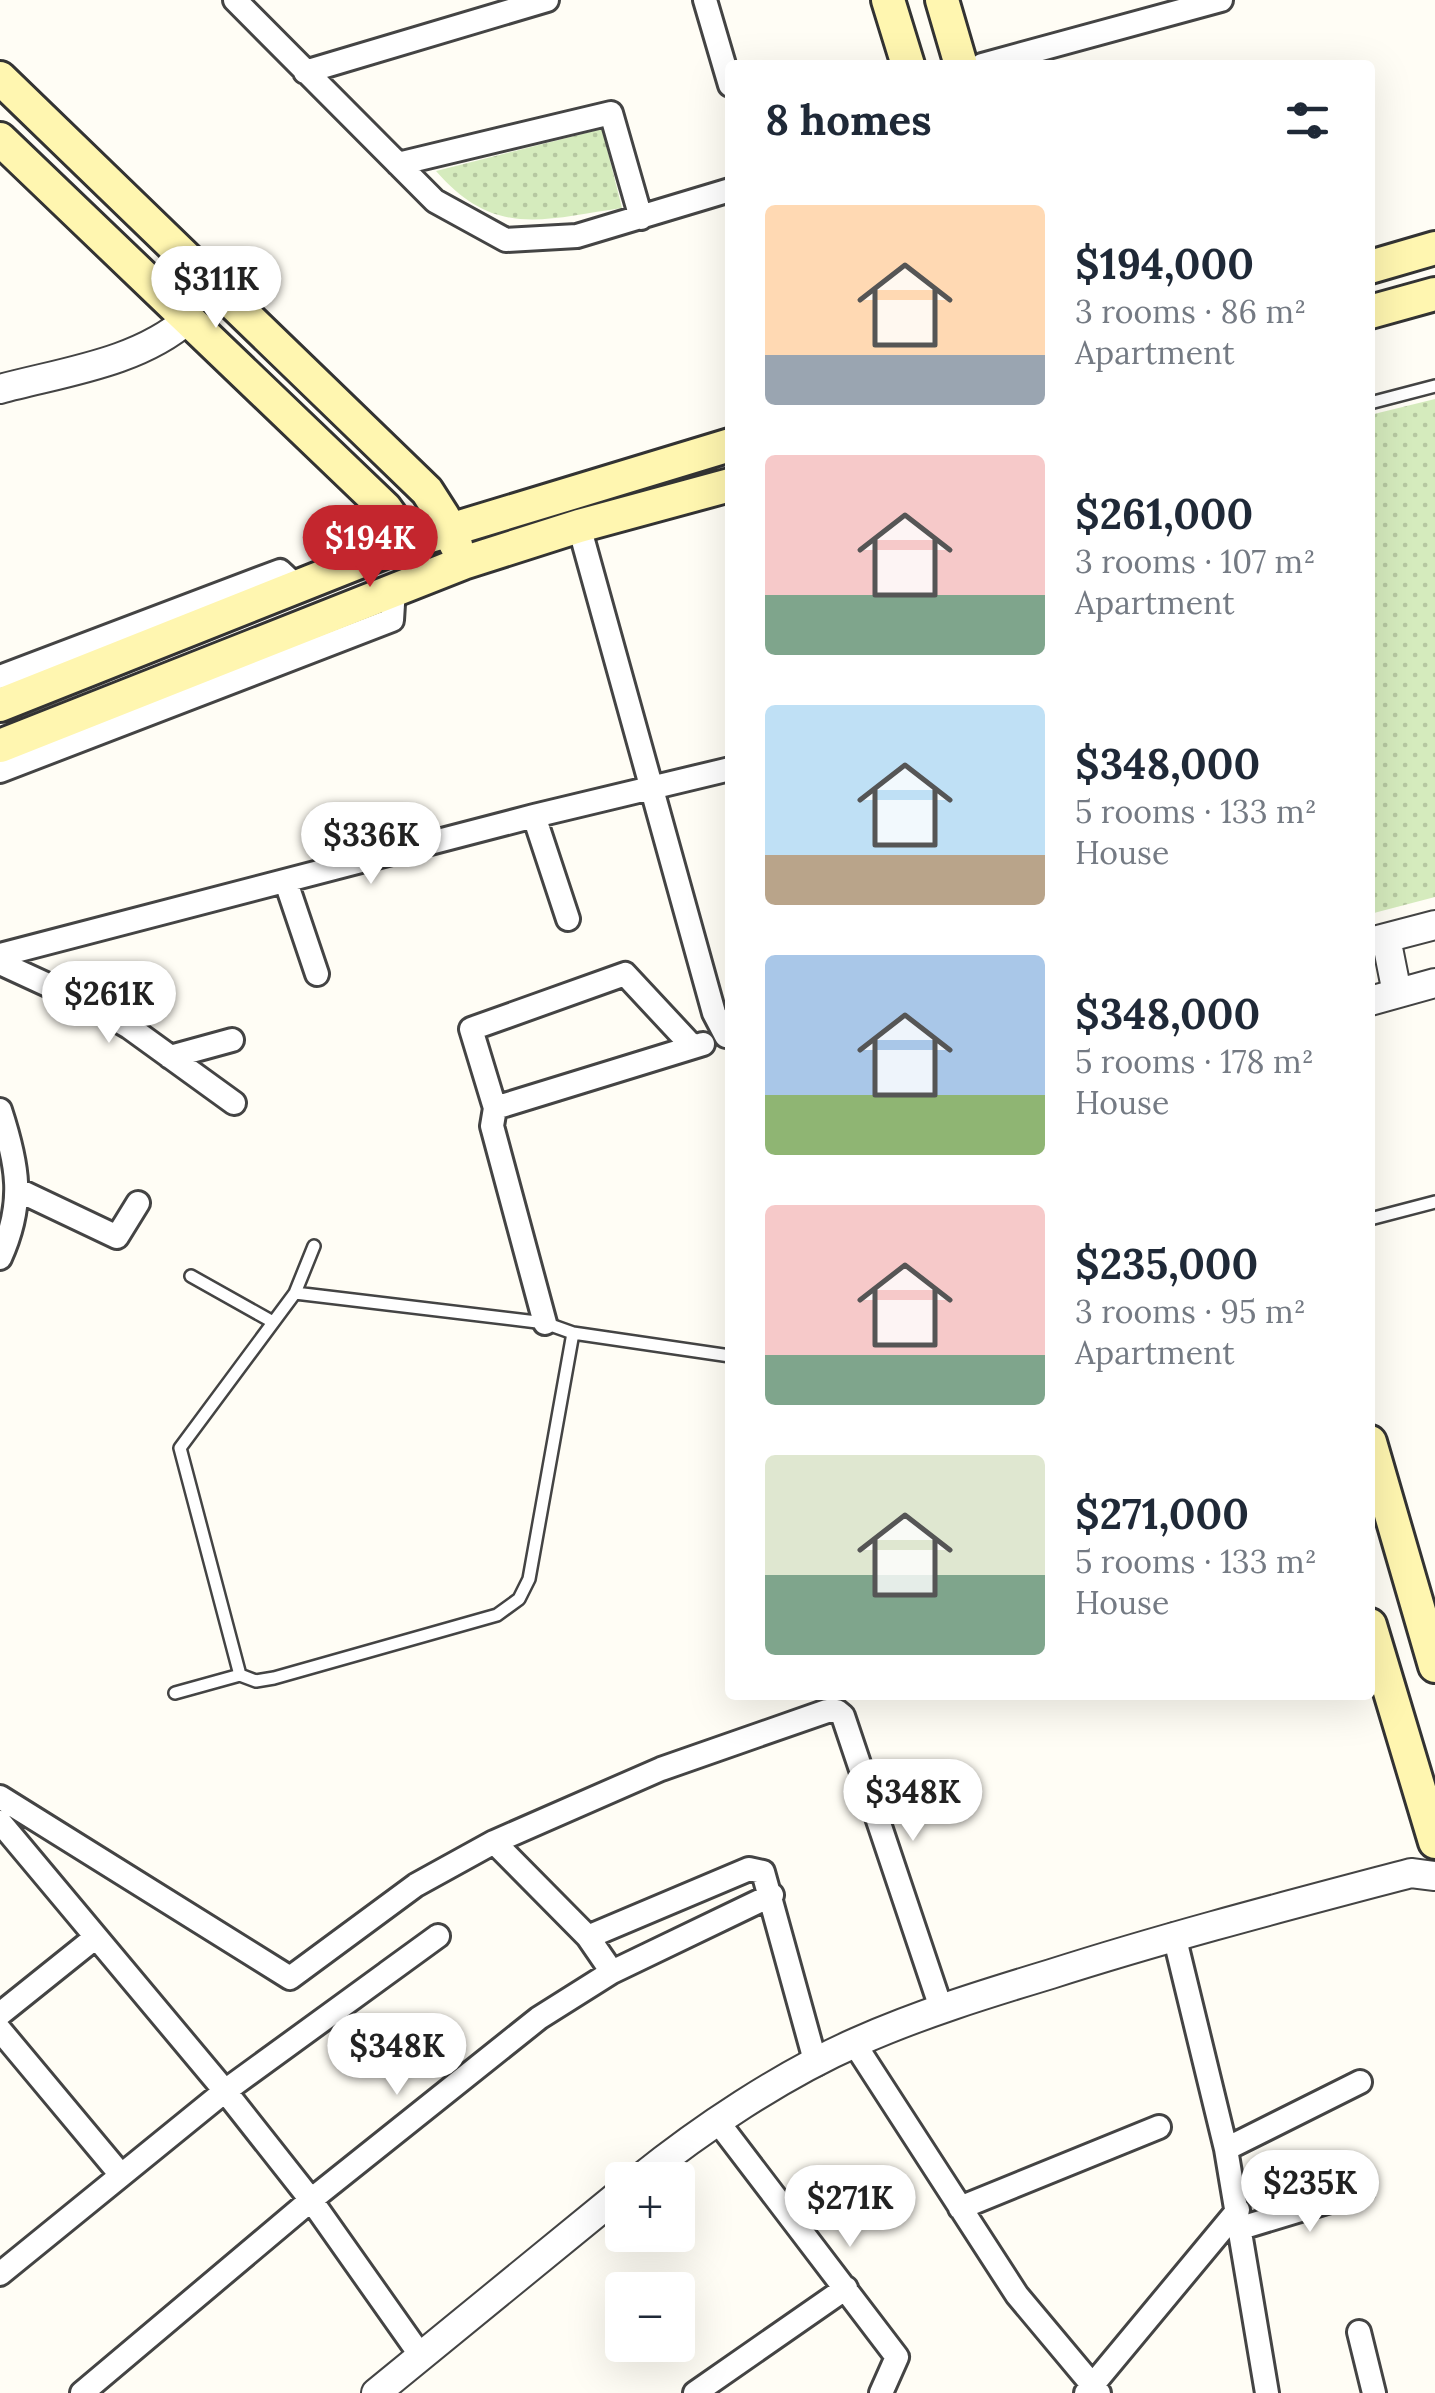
<!DOCTYPE html>
<meta charset="utf-8">
<style>
:root{--surface:#fff;--page:#f6f6f7;--text:#1f2937;--muted:#747a83;--accent:#c4262e}
body{margin:0;font-family:Lora,serif;background:var(--page);color:var(--text);height:100vh;display:flex;flex-direction:column;font-size:38px;white-space:nowrap}
*{box-sizing:border-box;margin:0}
p{font-size:32px;color:var(--muted)}
.icon{flex:none;width:55px;height:55px;fill:none;stroke:currentColor;stroke-width:2;stroke-linecap:round;stroke-linejoin:round}
.map{position:relative;flex:1;overflow:hidden}
.sheet{position:absolute;left:725px;top:60px;width:650px;height:1640px;display:flex;flex-direction:column;background:var(--surface);border-radius:10px;box-shadow:0 10px 40px #0002}
.sheet>*{flex:none}
.fabs{position:absolute;left:605px;top:2162px;display:grid;gap:20px}
.fabs a{display:grid;place-items:center;width:90px;height:90px;border-radius:10px;background:var(--surface);box-shadow:0 10px 40px #0002;font-size:50px}
.price{position:absolute;translate:-50% -85px;padding:0 22px;border-radius:35px;background:#fff;color:#222;font-size:32px;line-height:65px;filter:drop-shadow(0 2px 5px #0008)}
.price::after{content:'';position:absolute;left:50%;top:60px;width:30px;height:22px;margin-left:-15px;background:inherit;clip-path:polygon(0 0,100% 0,50% 100%)}
.price.on{background:var(--accent);color:#fff}
ul{padding:0;list-style:none}
li{display:flex;align-items:center;gap:30px;height:250px;padding:0 40px}
li span{display:grid;place-items:center;flex:none;width:280px;height:200px;border-radius:10px;color:#555}
li>.icon{margin-inline-start:auto}
span .icon{width:120px;height:120px;fill:#fffc;stroke-width:1}
li b{font-size:42px}
h2{display:flex;justify-content:space-between;align-items:center;height:120px;padding:0 40px;font-size:42px}
.map>svg:first-child{display:block}
.park{fill:url(#park-dots)}
.lines{fill:none;stroke-linecap:round;stroke-linejoin:round}
.service-casing{stroke:#444;stroke-width:16}
.minor-casing{stroke:#444;stroke-width:28}
.tertiary-casing{stroke:#444;stroke-width:32}
.secondary-casing{stroke:#333;stroke-width:38}
.service{stroke:#fff;stroke-width:11}
.minor{stroke:#fff;stroke-width:22}
.tertiary{stroke:#fff;stroke-width:28}
.secondary{stroke:#fff6b0;stroke-width:32}
</style>
<div class="map">
<svg width="1435" height="2393" viewBox="0 0 1435 2393">
<defs>
<pattern id="park-dots" width="8" height="8" patternUnits="userSpaceOnUse" patternTransform="scale(2.5)"><rect width="8" height="8" fill="#d5ebbd"/><path d="M2 2h.1M6 6h.1" fill="none" stroke="#b6c8a1" stroke-width="1.8" stroke-linecap="round"/></pattern>
</defs>
<rect width="100%" height="100%" fill="#fffdf5"/>
<!-- park -->
<path class="park" d="M 602,129 L 622,208 C 544,219 495,239 436,171 Z
M 1435,399 L 1435,897 L 1370,914 L 1370,415 Z"/>
<g class="lines">
<!-- service casing -->
<g class="service-casing">
<path id="service" d="M 1370,403 L 1435,386
M 1370,1219 L 1435,1202
M 314,1246 L 295,1293 L 545,1323 L 573,1333 L 730,1356
M 191,1276 L 273,1322
M 240,1675 L 180,1448 L 295,1293
M 175,1693 L 240,1675 L 256,1681 L 274,1678 L 497,1615 L 519,1599 L 529,1579 L 573,1333"/>
</g>
<!-- minor casing -->
<g class="minor-casing">
<path id="minor" d="M 235,0 L 435,201 L 506,240 L 577,236 L 730,190
M 705,0 L 730,85
M 982,65 L 1221,0
M 305,72 L 547,0
M 398,164 L 611,113 L 641,218
M 579,526 L 714,1013 L 726,1036
M 0,677 L 280,571 L 295,585
M 0,771 L 392,620 L 394,588
M 534,816 L 568,919
M 286,882 L 317,974
M 0,955 L 534,816 L 730,769
M 0,963 L 89,1004 L 129,1027 L 234,1103
M 170,1057 L 232,1040
M 495,1108 L 703,1044
M 0,1110 C 18,1165 25,1203 0,1258
M 18,1190 L 117,1237 L 138,1203
M 545,1323 L 492,1126 L 495,1108 L 471,1029 L 625,974 L 693,1047
M 0,1797 L 290,1978 L 416,1885 L 494,1842 L 588,1937 L 612,1972
M 0,1822 L 225,2091 L 311,2200 L 421,2356
M 494,1842 L 661,1769 L 827,1711 L 837,1711 L 843,1716 L 941,2008
M 1174,1935 L 1226,2149 L 1267,2393
M 588,1937 L 749,1869 L 763,1872 L 816,2064
M 0,2014 L 96,1937
M 0,2030 L 121,2175
M 854,2043 L 1017,2295 L 1099,2393
M 718,2122 L 897,2357 L 881,2393
M 1226,2149 L 1360,2082
M 960,2208 L 1159,2127
M 1241,2228 L 1363,2191
M 0,2274 L 225,2091 L 438,1936 L 387,1973
M 1359,2332 L 1374,2393
M 82,2393 L 311,2200 L 539,2018 L 612,1972 L 772,1895
M 695,2393 L 846,2288
M 1086,2393 L 1238,2210"/>
</g>
<!-- tertiary casing -->
<g class="tertiary-casing">
<path id="tertiary" d="M 0,389 C 63,372 138,363 188,319
M 1386,938 L 1397,993
M 1370,942 L 1435,925
M 1370,1001 L 1435,983
M 638,2180 C 701,2129 782,2075 857,2042 C 920,2014 985,1994 1051,1974 C 1170,1936 1290,1905 1411,1873 L 1435,1876
M 376,2393 L 622,2192"/>
</g>
<!-- secondary casing -->
<g class="secondary-casing">
<path id="secondary" d="M 888,0 L 908,65
M 942,0 L 961,65
M 0,78 L 427,491 L 443,516 L 456,545
M 0,139 L 385,508 L 401,530 L 414,560
M 1370,267 L 1435,248
M 1370,312 L 1435,294
M 0,705 L 407,543 L 730,445
M 0,746 L 463,563 L 579,526 L 730,485
M 1370,1442 L 1435,1666
M 1370,1625 L 1435,1842"/>
</g>
<!-- service -->
<use href="#service" class="service"/>
<!-- minor -->
<use href="#minor" class="minor"/>
<!-- tertiary -->
<use href="#tertiary" class="tertiary"/>
<!-- secondary -->
<use href="#secondary" class="secondary"/>
</g>
</svg>
<div class="fabs">
<a>+</a>
<a>−</a>
</div>
<b class="price" style="left:216px;top:331px">$311K</b>
<b class="price on" style="left:370px;top:590px">$194K</b>
<b class="price" style="left:371px;top:887px">$336K</b>
<b class="price" style="left:109px;top:1046px">$261K</b>
<b class="price" style="left:913px;top:1844px">$348K</b>
<b class="price" style="left:397px;top:2098px">$348K</b>
<b class="price" style="left:1310px;top:2235px">$235K</b>
<b class="price" style="left:850px;top:2250px">$271K</b>
<section class="sheet">
<h2>8 homes<svg class="icon" aria-label="filters" viewBox="0 0 24 24"><path d="M4 7h16M4 17h16"/><circle cx="9" cy="7" r="2"/><circle cx="15" cy="17" r="2"/></svg></h2>
<ul>
<li><span style="background:linear-gradient(#ffd9b3 75%,#9aa5b1 0)"><svg class="icon" aria-label="home" viewBox="0 0 24 24"><path d="M3 11l9-7 9 7M6 9v11h12V9"/></svg></span><div><b>$194,000</b><p>3 rooms · 86 m²</p><p>Apartment</p></div></li>
<li><span style="background:linear-gradient(#f6c9c9 70%,#7fa58c 0)"><svg class="icon" aria-label="home" viewBox="0 0 24 24"><path d="M3 11l9-7 9 7M6 9v11h12V9"/></svg></span><div><b>$261,000</b><p>3 rooms · 107 m²</p><p>Apartment</p></div></li>
<li><span style="background:linear-gradient(#bfe0f5 75%,#b9a48a 0)"><svg class="icon" aria-label="home" viewBox="0 0 24 24"><path d="M3 11l9-7 9 7M6 9v11h12V9"/></svg></span><div><b>$348,000</b><p>5 rooms · 133 m²</p><p>House</p></div></li>
<li><span style="background:linear-gradient(#a9c7e8 70%,#8fb573 0)"><svg class="icon" aria-label="home" viewBox="0 0 24 24"><path d="M3 11l9-7 9 7M6 9v11h12V9"/></svg></span><div><b>$348,000</b><p>5 rooms · 178 m²</p><p>House</p></div></li>
<li><span style="background:linear-gradient(#f6c9c9 75%,#7fa58c 0)"><svg class="icon" aria-label="home" viewBox="0 0 24 24"><path d="M3 11l9-7 9 7M6 9v11h12V9"/></svg></span><div><b>$235,000</b><p>3 rooms · 95 m²</p><p>Apartment</p></div></li>
<li><span style="background:linear-gradient(#dfe7d0 60%,#7fa58c 0)"><svg class="icon" aria-label="home" viewBox="0 0 24 24"><path d="M3 11l9-7 9 7M6 9v11h12V9"/></svg></span><div><b>$271,000</b><p>5 rooms · 133 m²</p><p>House</p></div></li>
</ul>
</section>
</div>
